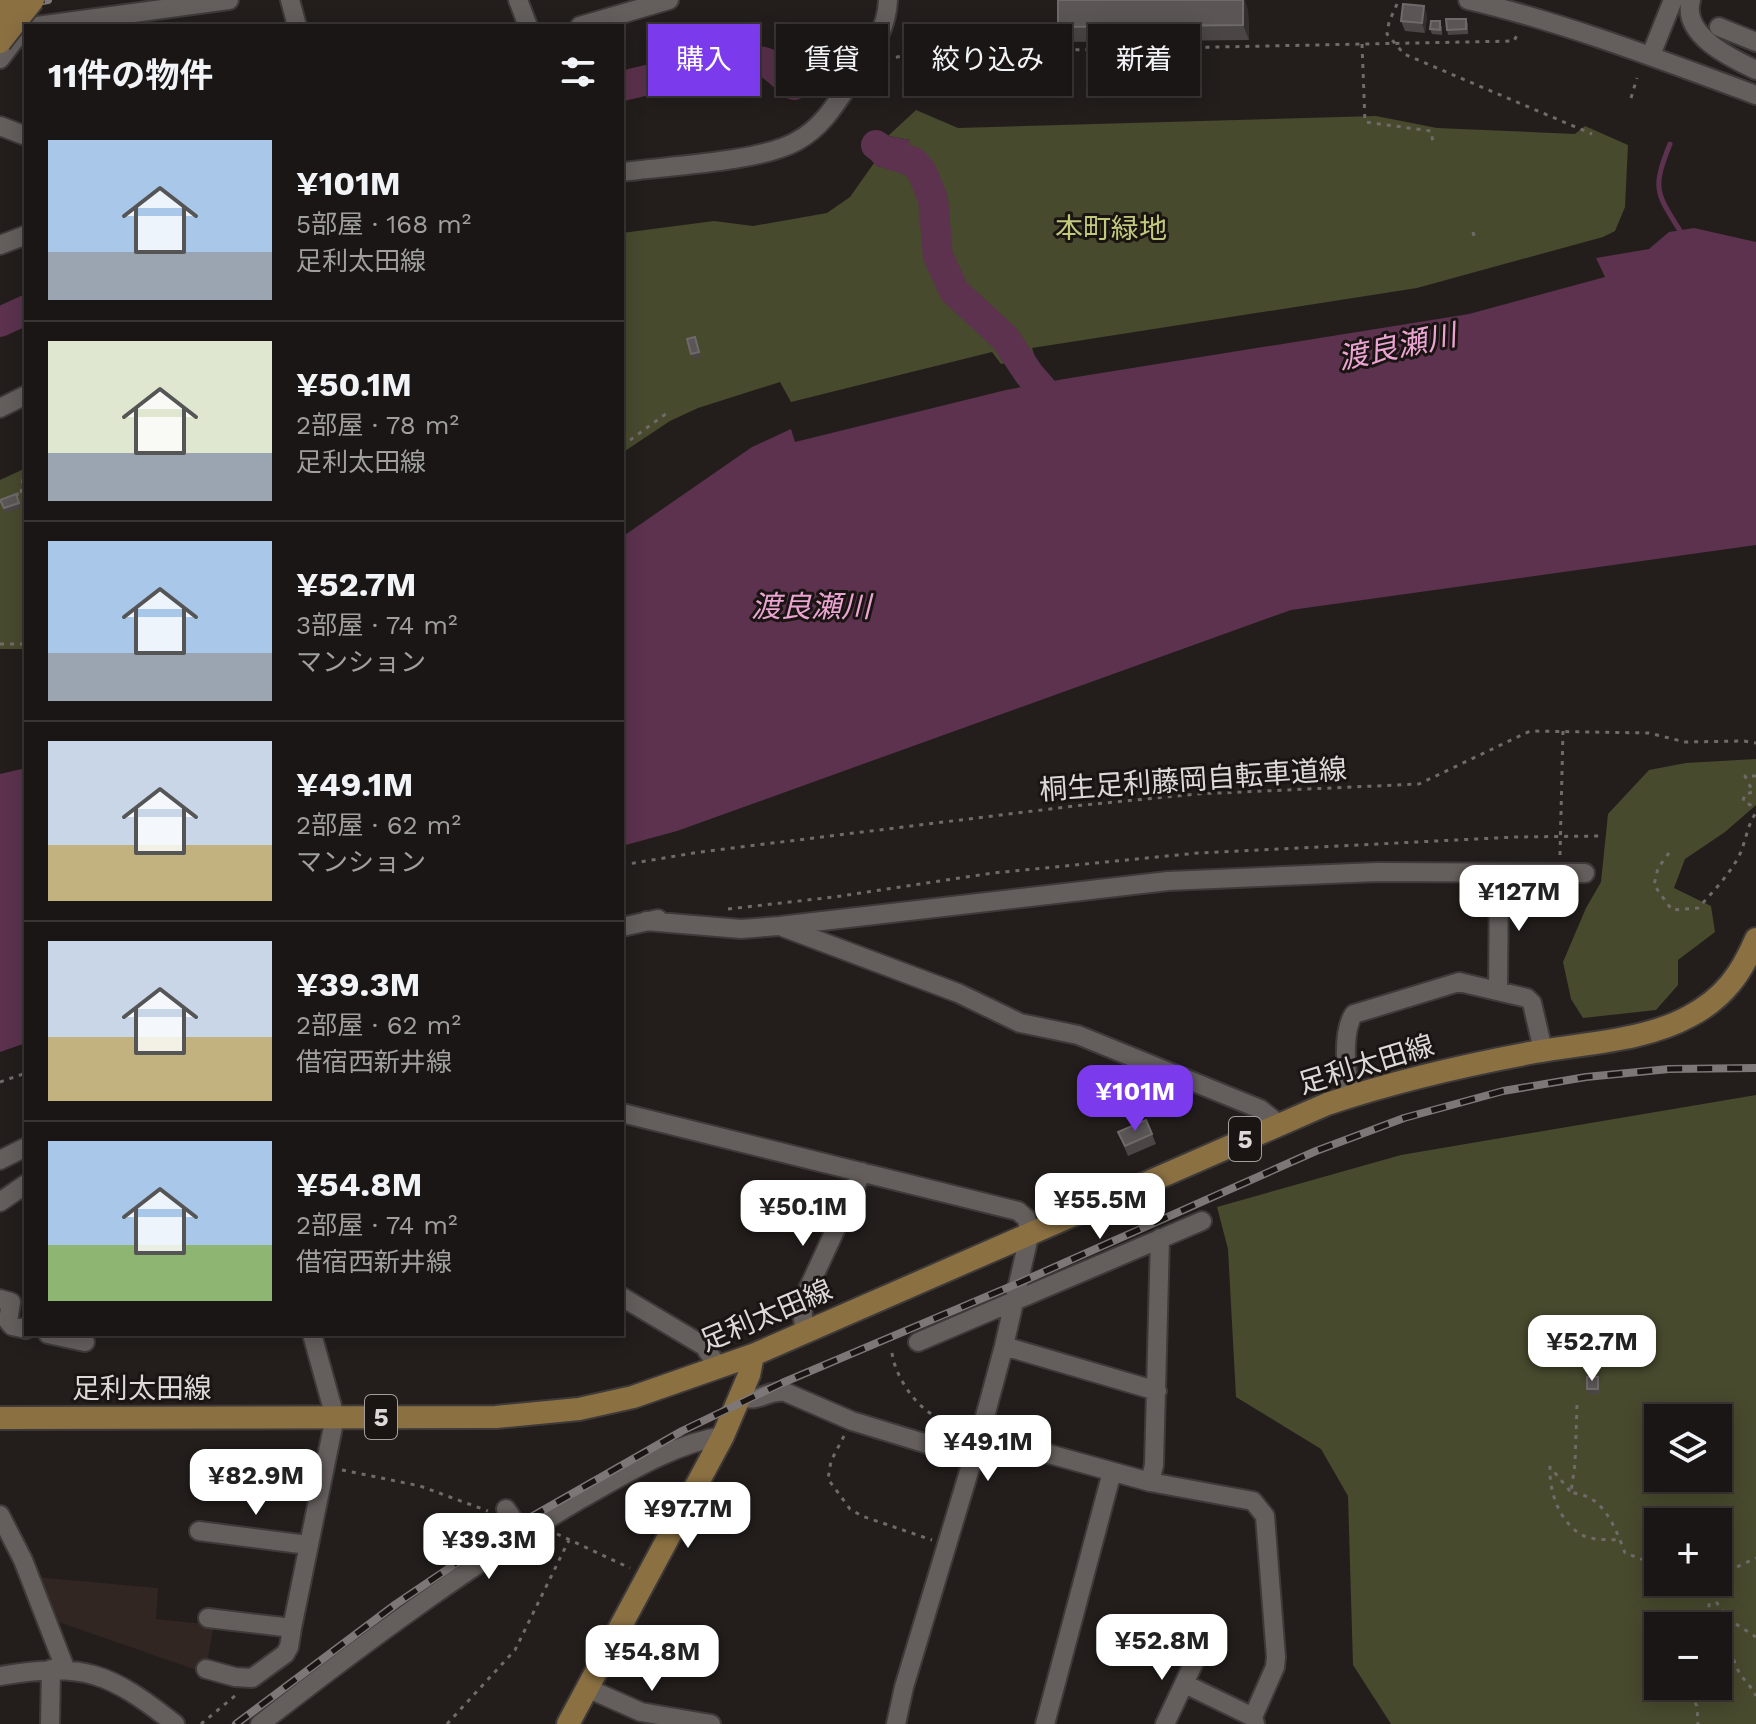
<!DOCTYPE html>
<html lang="ja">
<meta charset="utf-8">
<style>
:root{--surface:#1a1615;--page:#231f1e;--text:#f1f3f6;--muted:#9f9fa0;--line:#383534;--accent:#7c3aed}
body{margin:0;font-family:"Work Sans","Noto Sans JP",sans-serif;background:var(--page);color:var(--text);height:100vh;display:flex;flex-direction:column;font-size:30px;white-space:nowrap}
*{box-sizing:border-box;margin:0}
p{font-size:26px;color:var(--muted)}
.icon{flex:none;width:44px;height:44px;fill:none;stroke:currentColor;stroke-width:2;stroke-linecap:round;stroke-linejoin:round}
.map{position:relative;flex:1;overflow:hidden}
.panel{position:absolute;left:24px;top:24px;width:600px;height:1312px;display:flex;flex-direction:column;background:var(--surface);border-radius:0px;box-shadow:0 4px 20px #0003,0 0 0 2px var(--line)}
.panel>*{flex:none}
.guide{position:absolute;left:648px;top:24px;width:760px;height:72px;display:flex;gap:16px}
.tools{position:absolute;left:1644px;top:1404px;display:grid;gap:16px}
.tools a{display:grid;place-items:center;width:88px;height:88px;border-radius:0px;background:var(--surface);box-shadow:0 4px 20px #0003,0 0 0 2px var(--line);font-size:40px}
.price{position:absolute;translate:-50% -68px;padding:0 18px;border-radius:16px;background:#fff;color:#222;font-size:26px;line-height:52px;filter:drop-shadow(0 2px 4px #0008)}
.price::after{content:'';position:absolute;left:50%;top:48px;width:24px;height:18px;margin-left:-12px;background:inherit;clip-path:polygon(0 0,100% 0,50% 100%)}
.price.active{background:var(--accent);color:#fff}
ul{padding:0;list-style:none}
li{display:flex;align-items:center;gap:24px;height:200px;padding:0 24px}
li+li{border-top:2px solid var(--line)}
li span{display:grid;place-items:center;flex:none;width:224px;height:160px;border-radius:0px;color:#555}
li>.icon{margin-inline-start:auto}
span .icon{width:96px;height:96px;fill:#fffc;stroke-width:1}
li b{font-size:34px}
h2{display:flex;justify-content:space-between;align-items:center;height:96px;padding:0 24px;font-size:34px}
.chip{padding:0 28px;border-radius:0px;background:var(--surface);box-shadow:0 4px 20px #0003,0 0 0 2px var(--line);font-size:28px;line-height:72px}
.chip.active{background:var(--accent);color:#fff}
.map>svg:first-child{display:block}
.built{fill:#312622}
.green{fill:#474a2d;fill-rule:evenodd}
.water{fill:#5c324e}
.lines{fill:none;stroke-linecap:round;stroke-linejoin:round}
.stream{stroke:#5c324e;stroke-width:5}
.river{stroke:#5c324e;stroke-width:30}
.minor-casing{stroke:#3e3a39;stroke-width:22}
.major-casing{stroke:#3e3a39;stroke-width:26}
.path{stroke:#6f6b69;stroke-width:3;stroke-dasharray:4 6;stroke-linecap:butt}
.minor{stroke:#645e5c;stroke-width:18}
.major{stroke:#8b7042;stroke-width:22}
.rail-casing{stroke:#7d7877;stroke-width:8}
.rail{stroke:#1a1513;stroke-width:5;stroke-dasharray:15;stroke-linecap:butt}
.major-bridge-casing{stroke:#3e3a39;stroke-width:26;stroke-linecap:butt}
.major-bridge{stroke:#8b7042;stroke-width:22}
.wall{fill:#4b4546}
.shaded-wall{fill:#342f2f}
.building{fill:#5b5556;stroke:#6f6a6a;stroke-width:2}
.labels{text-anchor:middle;stroke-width:6;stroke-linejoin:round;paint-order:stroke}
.shield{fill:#1a1513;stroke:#a29e9d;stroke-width:2}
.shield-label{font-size:26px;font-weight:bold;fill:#ddd9d8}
.park-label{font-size:28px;fill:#c2c97a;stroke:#1a1513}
.street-label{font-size:28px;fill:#ddd9d8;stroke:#1a1513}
.water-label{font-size:30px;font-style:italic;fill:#eca4d2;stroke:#1a1513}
</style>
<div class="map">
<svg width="1756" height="1724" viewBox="0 0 1756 1724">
<rect width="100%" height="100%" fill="#231e1c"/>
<!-- built -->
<path class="built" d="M 34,1577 L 158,1588 L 156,1619 L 214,1625 L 205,1673 L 50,1619 Z"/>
<!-- green -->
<path class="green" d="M 916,110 L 958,128 L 1376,116 L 1437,128 L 1575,134 L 1585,126 L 1628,145 L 1625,207 L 1615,231 L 1603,237 L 1417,288 L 1032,348 L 1035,357 L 1001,364 L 992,352 L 791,402 L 780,382 L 698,408 L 670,421 L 622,453 L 622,233 L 714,221 L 753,226 L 827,213 L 850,197 L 874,163 L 878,167 L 889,164 L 910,140 L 888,136 Z
M 26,468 L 26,649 L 0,649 L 0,480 Z
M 1756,759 L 1756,805 L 1725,832 L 1685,859 L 1674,888 L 1711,906 L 1715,932 L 1678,960 L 1678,985 L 1656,1010 L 1583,1018 L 1571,999 L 1563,962 L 1586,908 L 1601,882 L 1608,814 L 1649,770 L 1686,763 Z
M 1756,1095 L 1756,1724 L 1391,1724 L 1353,1665 L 1348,1496 L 1321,1449 L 1236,1397 L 1228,1249 L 1217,1207 L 1401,1155 ZM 1658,1418 L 1718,1418 L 1718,1478 L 1658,1478 ZM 1658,1522 L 1718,1522 L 1718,1582 L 1658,1582 ZM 1658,1626 L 1718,1626 L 1718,1686 L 1658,1686 Z"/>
<!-- water -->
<path class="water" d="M 888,136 L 910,140 L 902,164 L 877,167 L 867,155 L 880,140 Z
M 1694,228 L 1756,242 L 1756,545 L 1291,610 L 677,831 L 622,846 L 622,537 L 752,447 L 791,429 L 795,442 L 1006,390 L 1064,379 L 1469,314 L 1605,277 L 1596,258 L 1649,249 L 1669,232 Z
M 26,768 L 26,1043 L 0,1052 L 0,774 Z"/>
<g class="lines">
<!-- stream -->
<path class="stream" d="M 1670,144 C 1651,191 1657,193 1682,234"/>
<!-- river -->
<path class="river" d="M 622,86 C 649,80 741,55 764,62 C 774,65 785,78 794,85
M 876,145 L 889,154 L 914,162 L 922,172 L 933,199 L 938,256 L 954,291 L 1005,338 L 1029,374 L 1055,404
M 0,322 L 26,310"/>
<!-- minor casing -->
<g class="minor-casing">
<path id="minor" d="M 290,0 L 297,26
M 518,0 L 528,26
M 1468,0 C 1566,23 1661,60 1756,95
M 1691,0 C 1681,35 1731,58 1756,70
M 37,26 L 229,0
M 580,26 L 669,0
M 1719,27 L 1756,42
M 1651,55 L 1673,0
M 0,59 L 16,38
M 0,126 L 26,136
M 622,172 C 666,166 761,162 797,141 C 825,126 840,97 857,72 C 872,49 887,29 888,0
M 0,245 L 26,235
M 0,408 L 26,395
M 646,921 L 741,929 L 779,926 L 1168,881 L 1377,872 L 1585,873
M 622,927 L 658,919
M 785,928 L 958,993 L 1020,1023 L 1078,1035 L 1260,1109 L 1279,1124
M 1498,991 L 1499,874
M 1352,1096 C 1345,1076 1342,1031 1354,1014 L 1459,982 L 1527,998 L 1532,1003 L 1543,1050
M 622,1113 L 1018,1211 L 1026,1218 L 1030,1232 L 1004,1346 L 980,1435 L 904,1687 L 896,1724
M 0,1160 L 26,1147
M 0,1202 L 26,1184
M 622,1297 L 704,1346 L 719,1368
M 0,1299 L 11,1302 L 8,1321 L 12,1326 L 26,1329
M 804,1332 L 802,1302 L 862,1172
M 48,1334 L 85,1342
M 918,1342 L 1202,1221
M 1004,1346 L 1157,1391
M 740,1397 C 761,1403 765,1390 785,1392 L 852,1421 L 973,1458
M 980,1435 L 1150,1482 L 1253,1501 L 1265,1516 L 1276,1657 L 1275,1667 L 1253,1717
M 1150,1482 L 1154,1465 L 1160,1238
M 506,1509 L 523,1534
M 0,1515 L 23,1560 L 65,1668
M 199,1531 L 308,1545
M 208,1618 L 292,1628 L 335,1417 L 312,1334
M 206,1669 L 235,1677 L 252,1678 L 285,1654 L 289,1647 L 292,1628
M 0,1676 C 84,1662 109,1672 175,1724
M 1185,1684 L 1253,1717 L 1255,1724
M 587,1688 L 641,1712 L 711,1724
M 50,1724 L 51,1669
M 260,1724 C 363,1644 467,1567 579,1500 C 624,1475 672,1444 723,1436
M 1045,1724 L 1112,1472
M 1165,1724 L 1196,1658"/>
</g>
<!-- major casing -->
<g class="major-casing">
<path id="major" d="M 0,1418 L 496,1417 L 579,1409 L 633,1397 L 753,1355 L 1327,1104 C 1395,1081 1465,1065 1535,1052 C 1585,1043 1645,1041 1690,1016 C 1724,998 1741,974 1756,939
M 568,1724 L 723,1436 L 749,1375 L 753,1355"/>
</g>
<!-- path -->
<path class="path" d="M 1397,4 L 1389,22 L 1387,34 L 1404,54 L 1592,134
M 1362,44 L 1365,122 L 1431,131 L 1433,142
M 886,59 L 920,53 L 1514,41 L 1519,31
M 1631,98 L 1637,78
M 1473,232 L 1474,236
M 622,446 L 667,413
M 21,493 L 23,480 L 26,479
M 15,495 L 21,493 L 24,498
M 0,644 L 26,644
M 1756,776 L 1745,776 L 1753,792 L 1745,794 L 1743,801 L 1756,808
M 1669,853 L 1658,868 L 1654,885 L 1672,910 L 1698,908 C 1713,892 1729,875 1739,856 C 1746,842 1747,825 1756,813
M 1560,855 L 1563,731
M 622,865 L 700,852 L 1074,806 L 1197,794 L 1419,784 L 1530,731 L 1649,733 L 1685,742 L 1744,741 L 1756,743
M 728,909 L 834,897 L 993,873 L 1198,853 L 1516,837 L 1599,836
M 0,1082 L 26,1073
M 892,1353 C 895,1375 913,1403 933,1415 C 942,1420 954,1422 964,1425
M 1577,1405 L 1575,1464 L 1571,1492 C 1577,1494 1585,1495 1590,1498 C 1608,1508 1618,1534 1625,1553 L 1658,1565
M 844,1436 L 831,1461 L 828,1479 L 850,1509 L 862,1516 L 932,1540
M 342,1470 L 420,1486 L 488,1511
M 1570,1491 L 1550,1467 C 1549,1491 1559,1522 1582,1535 C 1592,1541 1609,1539 1620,1540
M 557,1534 L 630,1568
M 1718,1571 L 1728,1571 L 1756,1558
M 1710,1594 L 1730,1620 L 1756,1637
M 1730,1620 C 1728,1635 1730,1653 1737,1668 C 1741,1678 1751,1685 1756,1696
M 1702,1626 C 1710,1614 1711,1596 1708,1582
M 1684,1686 L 1697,1706 L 1698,1724
M 201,1724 L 236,1695
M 447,1724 L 515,1650 L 569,1540"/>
<!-- minor -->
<use href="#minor" class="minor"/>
<!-- major -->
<use href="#major" class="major"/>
<!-- rail casing -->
<g class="rail-casing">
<path id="rail" d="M 0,8 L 48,0
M 236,1724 L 396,1604 L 489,1541 L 682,1431 L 782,1383 L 1021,1282 L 1316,1151 L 1404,1118 L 1503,1091 L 1586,1077 L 1669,1069 L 1756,1068"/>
</g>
<!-- rail -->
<use href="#rail" class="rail"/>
<!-- major-bridge casing -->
<g class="major-bridge-casing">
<path id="major-bridge" d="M 0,17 L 13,0
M 0,42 L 33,0"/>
</g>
<!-- major-bridge -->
<use href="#major-bridge" class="major-bridge"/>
</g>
<!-- wall -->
<path class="wall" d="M 1424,6 L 1427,16 L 1425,33 L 1405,31 L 1401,21 Z
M 1248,10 L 1249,40 L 1064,42 L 1058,27 Z
M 1466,19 L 1468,24 L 1468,34 L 1448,35 L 1447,30 Z
M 1442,26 L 1442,35 L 1432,34 L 1430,29 Z
M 695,337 L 701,357 L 693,359 L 687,339 Z
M 16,494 L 21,508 L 5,513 L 0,500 Z
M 1118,1132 L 1152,1134 L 1156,1144 L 1128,1156 Z
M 1600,1382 L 1600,1394 L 1589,1394 L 1587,1389 Z"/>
<!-- shaded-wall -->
<path class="shaded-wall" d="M 1243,0 L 1245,0 L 1248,10 L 1249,40 L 1243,25 Z
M 1424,6 L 1427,16 L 1425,33 L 1422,23 Z"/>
<!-- building -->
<path class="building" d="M 1058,0 L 1243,0 L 1243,25 L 1058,27 Z
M 1403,4 L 1424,6 L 1422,23 L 1401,21 Z
M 1446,19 L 1466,19 L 1466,29 L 1447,30 Z
M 1431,21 L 1440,21 L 1440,30 L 1430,29 Z
M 695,337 L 699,352 L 691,354 L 687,339 Z
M 16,494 L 19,503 L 4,508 L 0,500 Z
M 1146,1120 L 1152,1134 L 1125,1146 L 1118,1132 Z
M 1587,1377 L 1598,1377 L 1598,1389 L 1587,1389 Z"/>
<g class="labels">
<!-- shield labels -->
<g class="shield">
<rect x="1229" y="1117" width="32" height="44" rx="6"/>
<rect x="365" y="1395" width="32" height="44" rx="6"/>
</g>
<g class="shield-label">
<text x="1245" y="1148">5</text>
<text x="381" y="1426">5</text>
</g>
<!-- park labels -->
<g class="park-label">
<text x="1111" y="238">本町緑地</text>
</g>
<!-- street labels -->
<g class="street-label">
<text transform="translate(1193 779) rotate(-4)" y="10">桐生足利藤岡自転車道線</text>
<text transform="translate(1366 1064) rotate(-17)" y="10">足利太田線</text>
<text transform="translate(766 1315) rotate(-23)" y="10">足利太田線</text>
<text x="142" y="1398">足利太田線</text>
</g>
<!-- water labels -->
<g class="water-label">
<text transform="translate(1397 347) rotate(-12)" y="10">渡良瀬川</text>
<text x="811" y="617">渡良瀬川</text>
</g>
</g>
</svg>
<div class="tools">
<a><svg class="icon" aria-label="layers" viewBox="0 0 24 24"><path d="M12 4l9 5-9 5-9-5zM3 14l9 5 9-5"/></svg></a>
<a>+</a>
<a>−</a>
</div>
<b class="price" style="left:1519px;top:933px">¥127M</b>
<b class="price active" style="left:1135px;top:1133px">¥101M</b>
<b class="price" style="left:1100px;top:1241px">¥55.5M</b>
<b class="price" style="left:803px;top:1248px">¥50.1M</b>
<b class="price" style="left:1592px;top:1383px">¥52.7M</b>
<b class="price" style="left:988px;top:1483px">¥49.1M</b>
<b class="price" style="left:256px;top:1517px">¥82.9M</b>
<b class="price" style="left:688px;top:1550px">¥97.7M</b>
<b class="price" style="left:489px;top:1581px">¥39.3M</b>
<b class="price" style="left:1162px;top:1682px">¥52.8M</b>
<b class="price" style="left:652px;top:1693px">¥54.8M</b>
<div class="guide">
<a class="chip active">購入</a>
<a class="chip">賃貸</a>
<a class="chip">絞り込み</a>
<a class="chip">新着</a>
</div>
<section class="panel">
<h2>11件の物件<svg class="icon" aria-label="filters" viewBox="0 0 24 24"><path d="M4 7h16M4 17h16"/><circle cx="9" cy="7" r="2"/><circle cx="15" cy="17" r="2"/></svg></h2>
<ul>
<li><span style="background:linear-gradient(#a9c7e8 70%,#9aa5b1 0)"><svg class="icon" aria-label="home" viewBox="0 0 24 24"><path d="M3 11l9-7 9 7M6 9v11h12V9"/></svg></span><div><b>¥101M</b><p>5部屋 · 168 m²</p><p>足利太田線</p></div></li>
<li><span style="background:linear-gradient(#dfe7d0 70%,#9aa5b1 0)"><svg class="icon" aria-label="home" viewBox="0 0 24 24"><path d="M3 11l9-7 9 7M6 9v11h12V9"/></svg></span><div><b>¥50.1M</b><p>2部屋 · 78 m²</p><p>足利太田線</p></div></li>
<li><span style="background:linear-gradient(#a9c7e8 70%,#9aa5b1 0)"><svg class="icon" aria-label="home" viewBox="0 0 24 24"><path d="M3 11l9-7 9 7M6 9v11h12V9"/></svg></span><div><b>¥52.7M</b><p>3部屋 · 74 m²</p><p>マンション</p></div></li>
<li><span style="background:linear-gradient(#c9d6e8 65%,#c2b280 0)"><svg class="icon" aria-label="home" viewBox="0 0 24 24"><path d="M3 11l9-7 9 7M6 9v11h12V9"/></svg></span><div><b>¥49.1M</b><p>2部屋 · 62 m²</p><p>マンション</p></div></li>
<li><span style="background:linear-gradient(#c9d6e8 60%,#c2b280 0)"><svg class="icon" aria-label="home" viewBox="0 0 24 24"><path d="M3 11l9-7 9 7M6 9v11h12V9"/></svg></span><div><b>¥39.3M</b><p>2部屋 · 62 m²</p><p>借宿西新井線</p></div></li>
<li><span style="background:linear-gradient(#a9c7e8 65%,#8fb573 0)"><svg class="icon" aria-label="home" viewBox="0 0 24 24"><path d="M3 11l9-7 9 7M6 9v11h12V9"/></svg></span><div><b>¥54.8M</b><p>2部屋 · 74 m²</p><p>借宿西新井線</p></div></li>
</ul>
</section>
</div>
